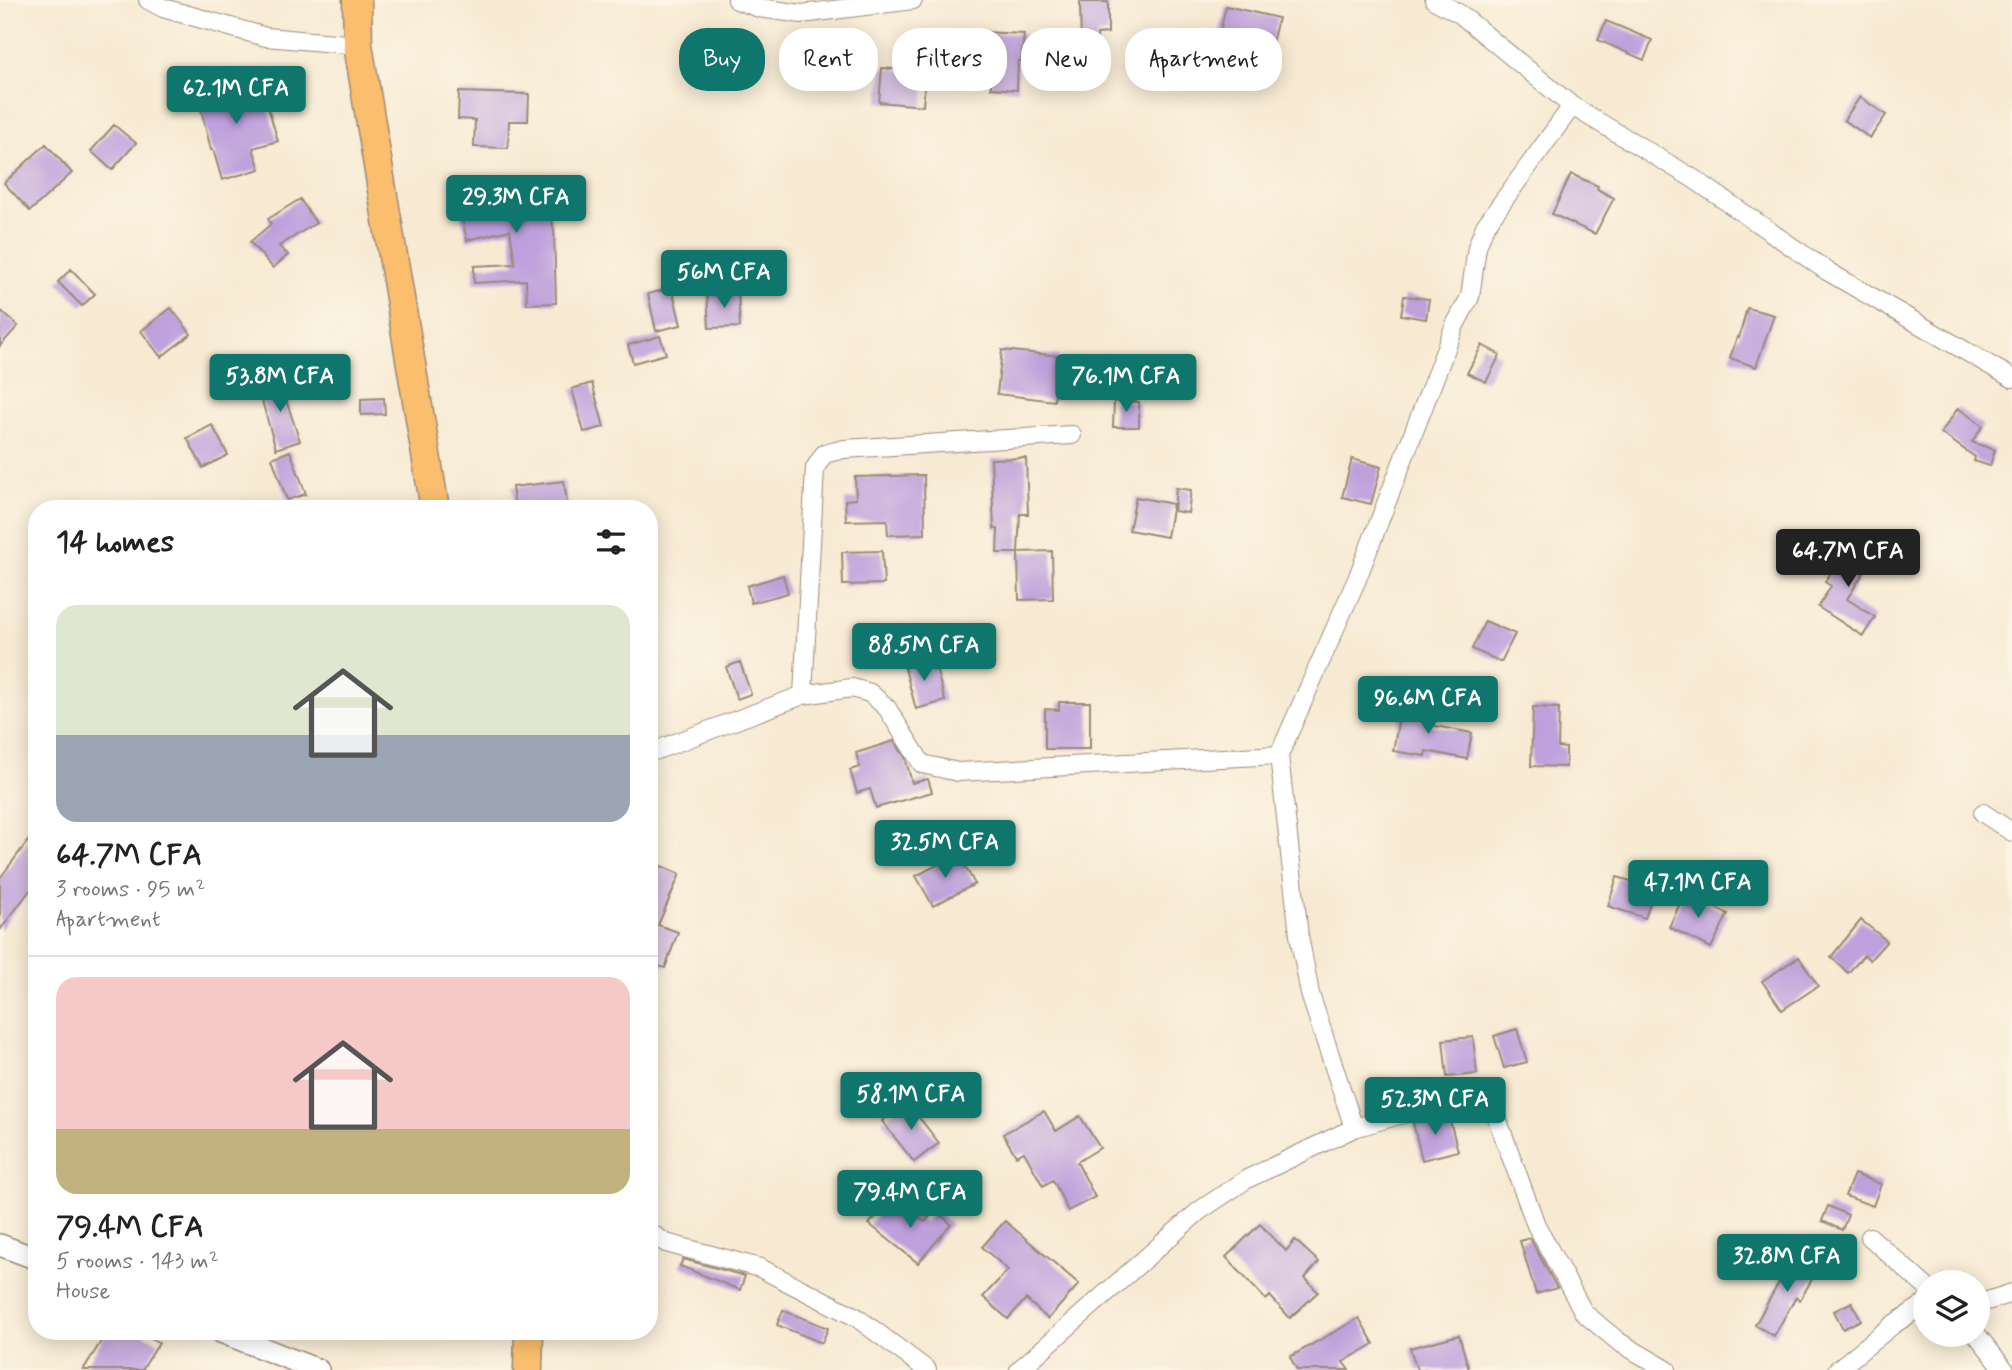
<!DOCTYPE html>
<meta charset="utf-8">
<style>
:root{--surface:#fff;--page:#f2f2f2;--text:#222;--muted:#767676;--line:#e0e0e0;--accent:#0f766e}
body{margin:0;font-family:Mynerve,sans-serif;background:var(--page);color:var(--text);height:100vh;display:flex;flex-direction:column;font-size:26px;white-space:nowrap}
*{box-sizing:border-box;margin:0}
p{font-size:23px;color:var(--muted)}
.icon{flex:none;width:38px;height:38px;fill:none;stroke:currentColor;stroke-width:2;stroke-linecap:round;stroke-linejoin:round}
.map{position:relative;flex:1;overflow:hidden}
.details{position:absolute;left:28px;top:500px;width:630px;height:840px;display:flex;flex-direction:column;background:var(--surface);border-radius:28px;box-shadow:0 4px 18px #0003}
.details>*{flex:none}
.guide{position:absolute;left:679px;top:28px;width:665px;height:63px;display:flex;gap:14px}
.controls{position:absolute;left:1913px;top:1270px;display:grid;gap:14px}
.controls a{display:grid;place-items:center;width:77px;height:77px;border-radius:50%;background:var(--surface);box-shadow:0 4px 18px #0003;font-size:35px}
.price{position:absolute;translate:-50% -60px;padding:0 16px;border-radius:7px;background:var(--accent);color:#fff;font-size:23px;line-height:46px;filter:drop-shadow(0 2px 4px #0008)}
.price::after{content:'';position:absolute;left:50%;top:42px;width:21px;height:16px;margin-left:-10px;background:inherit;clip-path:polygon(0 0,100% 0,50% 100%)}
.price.selected{background:#222;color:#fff}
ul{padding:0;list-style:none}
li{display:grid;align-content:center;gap:14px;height:371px;padding:0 28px}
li+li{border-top:2px solid var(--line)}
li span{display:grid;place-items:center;height:217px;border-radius:21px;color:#555}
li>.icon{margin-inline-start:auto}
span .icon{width:126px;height:126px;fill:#fffc;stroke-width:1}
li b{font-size:30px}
h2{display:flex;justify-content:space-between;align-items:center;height:84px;padding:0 28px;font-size:30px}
.pill{padding:0 24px;border-radius:28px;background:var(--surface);box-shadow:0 4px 18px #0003;font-size:24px;line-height:63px}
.pill.selected{background:var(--accent);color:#fff}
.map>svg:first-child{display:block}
.building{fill:#bea0dc}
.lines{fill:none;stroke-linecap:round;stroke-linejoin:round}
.minor-casing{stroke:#998a78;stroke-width:20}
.tertiary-casing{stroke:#998a78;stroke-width:24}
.primary-casing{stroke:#998a78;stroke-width:31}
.minor{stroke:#fff;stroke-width:18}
.tertiary{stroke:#fff;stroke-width:21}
.primary{stroke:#fabe6e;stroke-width:28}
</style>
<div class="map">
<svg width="2012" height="1370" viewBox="0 0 2012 1370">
<rect width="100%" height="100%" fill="#fcf5e5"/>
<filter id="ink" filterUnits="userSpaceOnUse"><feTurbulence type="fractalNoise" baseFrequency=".0143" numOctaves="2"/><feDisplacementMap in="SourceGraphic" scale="14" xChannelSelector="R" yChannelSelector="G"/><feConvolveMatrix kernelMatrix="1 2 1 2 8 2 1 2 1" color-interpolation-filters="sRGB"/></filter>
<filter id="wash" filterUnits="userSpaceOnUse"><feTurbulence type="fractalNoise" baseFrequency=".00686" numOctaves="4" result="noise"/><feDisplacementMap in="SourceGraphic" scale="28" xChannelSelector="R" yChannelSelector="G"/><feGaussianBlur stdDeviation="1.57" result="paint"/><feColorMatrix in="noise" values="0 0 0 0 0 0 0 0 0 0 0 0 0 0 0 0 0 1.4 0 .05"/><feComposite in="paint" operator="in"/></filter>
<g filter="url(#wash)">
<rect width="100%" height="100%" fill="#f7ead3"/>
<g id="blocks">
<!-- building -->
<path class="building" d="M 1080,2 L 1108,2 L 1108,33 L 1097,34 L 1096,65 L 1072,64 L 1073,45 L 1081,46 Z
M 1226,6 L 1278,18 L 1272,44 L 1260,42 L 1259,49 L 1218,40 Z
M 1606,21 L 1652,40 L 1644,60 L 1598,40 Z
M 962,31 L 1024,34 L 1021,61 L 1018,61 L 1017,90 L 991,88 L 991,80 L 961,79 Z
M 882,68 L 926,72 L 923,106 L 879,102 Z
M 239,69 L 255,107 L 267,104 L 278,141 L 253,148 L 260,169 L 222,180 L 213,149 L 211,150 L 198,97 L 220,91 L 215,79 Z
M 459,92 L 529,94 L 528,121 L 509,121 L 508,148 L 474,147 L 475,120 L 458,119 Z
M 1860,97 L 1886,115 L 1870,138 L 1844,120 Z
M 114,125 L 136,143 L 112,170 L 91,151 Z
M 46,144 L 72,173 L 30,211 L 4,183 Z
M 1571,174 L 1598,186 L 1597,189 L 1614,198 L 1595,234 L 1552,214 Z
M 541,175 L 554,230 L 556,303 L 527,304 L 526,280 L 474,283 L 474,266 L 515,264 L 510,230 L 467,240 L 457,198 L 513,185 L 513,182 Z
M 300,199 L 316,223 L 279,246 L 288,255 L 273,268 L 250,242 L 271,224 L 268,219 Z
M 71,269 L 95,294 L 82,306 L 58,282 Z
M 672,288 L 681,325 L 656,331 L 648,294 Z
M 738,291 L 740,327 L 709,328 L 707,293 Z
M 1404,296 L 1429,299 L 1426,319 L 1401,315 Z
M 171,308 L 191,334 L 161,357 L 141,331 Z
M 1747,308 L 1774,315 L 1756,367 L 1730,358 L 1737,337 L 1739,338 Z
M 0,310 L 18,326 L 0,346 Z
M 660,336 L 666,354 L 633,363 L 628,345 Z
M 1482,345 L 1500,355 L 1486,382 L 1467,373 Z
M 1002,350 L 1059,356 L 1054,401 L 997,394 Z
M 289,381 L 294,394 L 285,397 L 300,441 L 276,449 L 259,391 Z
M 592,383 L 604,427 L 584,432 L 572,389 Z
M 384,398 L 385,414 L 361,415 L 361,399 Z
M 1114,401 L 1139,402 L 1139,427 L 1113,427 Z
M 1958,408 L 1983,426 L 1972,442 L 1995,450 L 1990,466 L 1974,461 L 1975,457 L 1941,433 Z
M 212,425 L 228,455 L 203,468 L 187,438 Z
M 290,451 L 306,494 L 287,500 L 272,458 Z
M 1026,458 L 1028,514 L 1020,514 L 1018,552 L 1052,551 L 1053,599 L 1019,600 L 1018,553 L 997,553 L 998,529 L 994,529 L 991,459 Z
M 1352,459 L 1381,467 L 1371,504 L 1342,497 Z
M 924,475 L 925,534 L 888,535 L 887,520 L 846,521 L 845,500 L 856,499 L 855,477 Z
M 564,481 L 568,509 L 515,509 L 512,487 Z
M 1176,488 L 1191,490 L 1188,513 L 1174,511 Z
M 1136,497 L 1173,504 L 1167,537 L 1129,530 Z
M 1852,540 L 1875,555 L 1847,599 L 1875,617 L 1863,636 L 1818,607 L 1831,586 L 1825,582 Z
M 882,551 L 884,584 L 843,585 L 842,552 Z
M 783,575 L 788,593 L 751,603 L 747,586 Z
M 1485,621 L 1515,634 L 1501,662 L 1472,649 Z
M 933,657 L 945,701 L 916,709 L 904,665 Z
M 740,662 L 751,694 L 737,699 L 726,667 Z
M 1059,702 L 1090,702 L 1090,749 L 1045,749 L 1045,709 L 1059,710 Z
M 1401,706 L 1433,711 L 1430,725 L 1472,733 L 1467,759 L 1426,751 L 1425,756 L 1393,751 Z
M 1533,707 L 1559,708 L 1558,747 L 1566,748 L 1566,767 L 1531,766 Z
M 894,741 L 905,757 L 912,783 L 928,779 L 932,792 L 876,808 L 870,789 L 857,793 L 850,770 L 860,767 L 856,753 Z
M 37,829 L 37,881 L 0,930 L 0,878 Z
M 958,854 L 975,884 L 933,906 L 916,876 Z
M 649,861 L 680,874 L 658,925 L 678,932 L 665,968 L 649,963 Z
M 1617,877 L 1655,888 L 1645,918 L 1608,906 Z
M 1685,893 L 1728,914 L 1711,948 L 1669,927 Z
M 1861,920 L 1887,941 L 1870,960 L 1864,955 L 1848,973 L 1831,957 Z
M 1799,957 L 1818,986 L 1782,1010 L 1762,981 Z
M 1517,1029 L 1527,1062 L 1504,1068 L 1494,1036 Z
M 1473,1037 L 1477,1074 L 1447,1077 L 1443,1040 Z
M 907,1102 L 939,1143 L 914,1162 L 882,1121 Z
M 1044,1111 L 1056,1131 L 1080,1116 L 1100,1148 L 1077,1162 L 1095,1197 L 1068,1211 L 1053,1180 L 1043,1186 L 1024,1152 L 1016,1156 L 1003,1134 Z
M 1448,1113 L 1458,1151 L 1422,1160 L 1413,1123 Z
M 1854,1174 L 1881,1184 L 1873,1206 L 1845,1196 Z
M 891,1200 L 909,1216 L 912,1212 L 925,1222 L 935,1210 L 951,1224 L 918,1263 L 869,1224 Z
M 1828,1206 L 1848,1215 L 1842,1230 L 1822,1221 Z
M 1005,1221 L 1079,1284 L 1048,1319 L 1026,1299 L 1008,1319 L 983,1297 L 1008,1270 L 982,1247 Z
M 1260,1224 L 1286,1251 L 1295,1240 L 1319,1262 L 1305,1278 L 1318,1292 L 1290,1318 L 1270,1296 L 1266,1300 L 1226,1257 Z
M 1530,1238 L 1557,1288 L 1536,1294 L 1520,1241 Z
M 1795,1254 L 1819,1267 L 1800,1300 L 1796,1297 L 1774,1336 L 1755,1325 Z
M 683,1259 L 745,1276 L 740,1290 L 680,1266 Z
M 1852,1302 L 1861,1320 L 1843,1329 L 1834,1311 Z
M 783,1310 L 828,1328 L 822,1343 L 777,1325 Z
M 1359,1318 L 1374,1344 L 1343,1362 L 1349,1370 L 1297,1370 L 1290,1357 Z
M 107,1332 L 141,1332 L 159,1343 L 142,1370 L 83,1370 Z
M 1459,1335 L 1469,1370 L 1417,1370 L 1410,1348 Z"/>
</g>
</g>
<g filter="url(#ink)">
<use href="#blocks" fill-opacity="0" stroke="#998a78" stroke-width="2"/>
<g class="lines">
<!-- minor casing -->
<g class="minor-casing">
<path id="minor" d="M 148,0 L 163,8 L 266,37 L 358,45
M 737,0 L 759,8 L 802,14 L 913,0
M 1434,0 L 1460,14 L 1572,106 L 1694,179 L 1827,271 L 2012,378
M 803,695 L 815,468 L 824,454 L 844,449 L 1072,435
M 649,753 L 803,695 L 852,688 L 870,693 L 887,708 L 922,764 L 958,772 L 1279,755
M 1983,813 L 2012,832
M 1354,1128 L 1310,994 L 1299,935 L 1279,755 L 1357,579 L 1455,325 L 1470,297 L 1477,247 L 1485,226 L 1572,106
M 649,1232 L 666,1243 L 760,1268 L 856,1317 L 927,1370
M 1870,1237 L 1925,1286
M 1978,1304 L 2012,1293
M 1977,1335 L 2005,1370
M 1019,1370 L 1199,1211 L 1247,1179 L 1354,1128 L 1466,1096 L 1481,1097 L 1494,1110 L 1536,1225 L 1584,1313 L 1619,1342 L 1667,1370
M 1837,1370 L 1894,1324 L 1925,1304"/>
</g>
<!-- tertiary casing -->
<g class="tertiary-casing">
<path id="tertiary" d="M 0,1245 L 37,1259
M 221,1332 L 318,1370"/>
</g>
<!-- primary casing -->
<g class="primary-casing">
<path id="primary" d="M 357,0 L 358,45 L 435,509
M 528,1370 L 529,1332"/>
</g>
<!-- minor -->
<use href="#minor" class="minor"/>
<!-- tertiary -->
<use href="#tertiary" class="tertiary"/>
<!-- primary -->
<use href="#primary" class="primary"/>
</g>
</g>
</svg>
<div class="controls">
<a><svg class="icon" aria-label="layers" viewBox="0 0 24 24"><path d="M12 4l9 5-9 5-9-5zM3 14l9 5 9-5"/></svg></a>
</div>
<b class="price" style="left:236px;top:126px">62.1M CFA</b>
<b class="price" style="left:516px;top:235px">29.3M CFA</b>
<b class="price" style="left:724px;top:310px">56M CFA</b>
<b class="price" style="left:280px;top:414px">53.8M CFA</b>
<b class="price" style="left:1126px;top:414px">76.1M CFA</b>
<b class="price selected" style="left:1848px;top:589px">64.7M CFA</b>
<b class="price" style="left:924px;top:683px">88.5M CFA</b>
<b class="price" style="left:1428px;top:736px">96.6M CFA</b>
<b class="price" style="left:945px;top:880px">32.5M CFA</b>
<b class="price" style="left:1698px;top:920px">47.1M CFA</b>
<b class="price" style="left:911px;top:1132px">58.1M CFA</b>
<b class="price" style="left:1435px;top:1137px">52.3M CFA</b>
<b class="price" style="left:910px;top:1230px">79.4M CFA</b>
<b class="price" style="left:1787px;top:1294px">32.8M CFA</b>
<div class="guide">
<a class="pill selected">Buy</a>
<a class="pill">Rent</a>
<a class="pill">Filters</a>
<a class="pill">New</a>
<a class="pill">Apartment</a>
</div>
<section class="details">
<h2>14 homes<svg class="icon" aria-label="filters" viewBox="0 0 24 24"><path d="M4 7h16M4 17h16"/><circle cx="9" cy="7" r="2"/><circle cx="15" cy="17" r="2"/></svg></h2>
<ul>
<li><span style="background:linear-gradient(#dfe7d0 60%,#9aa5b1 0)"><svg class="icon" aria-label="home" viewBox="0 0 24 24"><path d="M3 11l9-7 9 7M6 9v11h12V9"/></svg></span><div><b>64.7M CFA</b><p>3 rooms · 95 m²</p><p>Apartment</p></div></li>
<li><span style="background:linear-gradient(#f6c9c9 70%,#c2b280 0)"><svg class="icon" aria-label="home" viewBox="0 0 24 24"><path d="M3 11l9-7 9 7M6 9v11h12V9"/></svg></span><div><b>79.4M CFA</b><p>5 rooms · 143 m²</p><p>House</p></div></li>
</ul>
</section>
</div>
